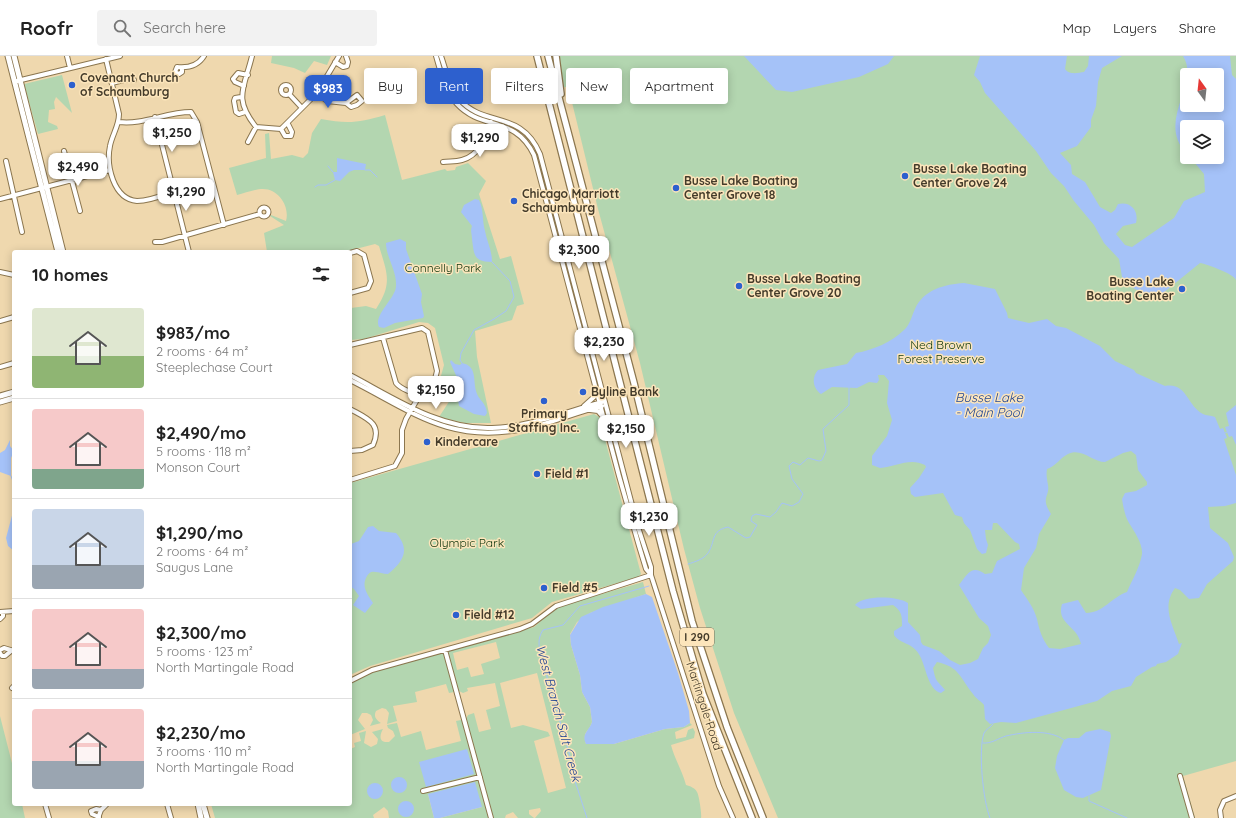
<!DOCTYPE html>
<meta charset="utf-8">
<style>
:root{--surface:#fff;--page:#f2f2f2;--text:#222;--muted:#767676;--line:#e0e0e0;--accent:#2d60ce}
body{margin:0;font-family:Quicksand,sans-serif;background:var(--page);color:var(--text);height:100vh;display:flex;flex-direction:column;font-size:15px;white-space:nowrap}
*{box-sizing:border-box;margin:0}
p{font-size:13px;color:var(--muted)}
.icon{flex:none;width:22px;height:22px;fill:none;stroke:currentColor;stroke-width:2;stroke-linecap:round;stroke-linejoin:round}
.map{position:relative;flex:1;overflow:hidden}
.details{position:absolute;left:12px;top:194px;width:340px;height:556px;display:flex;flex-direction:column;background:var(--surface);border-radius:4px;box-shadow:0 2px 10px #0003}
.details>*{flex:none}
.hud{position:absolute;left:364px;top:12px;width:380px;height:36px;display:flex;gap:8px}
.needle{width:26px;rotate:345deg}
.tools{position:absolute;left:1180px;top:12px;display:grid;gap:8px}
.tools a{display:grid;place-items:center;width:44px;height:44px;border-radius:4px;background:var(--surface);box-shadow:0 2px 10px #0003;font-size:20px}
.price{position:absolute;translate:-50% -34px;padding:0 9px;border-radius:8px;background:#fff;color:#222;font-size:13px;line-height:26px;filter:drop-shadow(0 1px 2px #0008)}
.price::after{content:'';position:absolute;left:50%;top:24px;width:12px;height:9px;margin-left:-6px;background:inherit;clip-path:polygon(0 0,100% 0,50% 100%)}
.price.current{background:var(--accent);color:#fff}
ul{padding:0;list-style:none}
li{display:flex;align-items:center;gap:12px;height:100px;padding:0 20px}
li+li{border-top:1px solid var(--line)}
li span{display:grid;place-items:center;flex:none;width:112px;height:80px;border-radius:4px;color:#555}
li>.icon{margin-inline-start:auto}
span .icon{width:48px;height:48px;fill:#fffc;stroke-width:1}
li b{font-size:17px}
h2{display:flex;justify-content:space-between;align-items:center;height:48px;padding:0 20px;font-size:17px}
.pill{padding:0 14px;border-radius:4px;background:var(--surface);box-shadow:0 2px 10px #0003;font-size:14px;line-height:36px}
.pill.current{background:var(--accent);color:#fff}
header{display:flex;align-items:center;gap:24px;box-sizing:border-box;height:56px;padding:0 20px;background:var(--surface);border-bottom:1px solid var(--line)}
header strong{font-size:19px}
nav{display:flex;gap:22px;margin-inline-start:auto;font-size:14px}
.search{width:280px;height:36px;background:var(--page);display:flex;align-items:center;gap:10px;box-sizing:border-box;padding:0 14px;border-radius:4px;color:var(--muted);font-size:15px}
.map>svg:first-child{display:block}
.green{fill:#b3d6b0;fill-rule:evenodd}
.water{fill:#a5c2f8;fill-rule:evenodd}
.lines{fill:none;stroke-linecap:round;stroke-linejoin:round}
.stream{stroke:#a5c2f8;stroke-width:1}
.minor-casing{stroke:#8b764f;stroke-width:6}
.major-casing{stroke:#8b764f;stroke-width:7}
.highway-casing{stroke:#8b764f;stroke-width:8}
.minor{stroke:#fff;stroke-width:4}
.major{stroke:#fff;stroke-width:5}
.highway{stroke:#fff;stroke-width:5.5}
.poi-dot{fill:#2d60ce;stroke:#fce5bb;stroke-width:1.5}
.labels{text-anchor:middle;stroke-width:3;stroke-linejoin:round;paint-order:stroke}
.shield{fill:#fce5bb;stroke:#7b6e56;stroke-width:1}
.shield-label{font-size:11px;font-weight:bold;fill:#443b2a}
.poi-label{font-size:12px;font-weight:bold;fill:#443b2a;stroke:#fce5bb;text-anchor:start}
.park-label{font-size:12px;fill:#0d350c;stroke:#fce5bb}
.street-label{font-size:12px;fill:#443b2a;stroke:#fce5bb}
.water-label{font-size:13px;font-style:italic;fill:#234794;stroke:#fce5bb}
</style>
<header>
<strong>Roofr</strong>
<div class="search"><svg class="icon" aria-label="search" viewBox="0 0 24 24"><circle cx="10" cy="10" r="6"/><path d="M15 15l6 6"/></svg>Search here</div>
<nav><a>Map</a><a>Layers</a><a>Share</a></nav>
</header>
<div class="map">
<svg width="1236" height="762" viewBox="0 0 1236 762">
<rect width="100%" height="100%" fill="#efd8ae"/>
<!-- green -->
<path class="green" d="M 272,0 L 331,0 L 327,9 L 314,5 L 305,17 L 294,12 L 271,7 Z
M 556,0 L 1236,0 L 1236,705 L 1183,720 L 1195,762 L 778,762 L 734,657 L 700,552 L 684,493 L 640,307 L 598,153 L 568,30 L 560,33 ZM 1187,19 L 1217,19 L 1217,49 L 1187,49 ZM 1187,71 L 1217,71 L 1217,101 L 1187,101 Z
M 62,19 L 72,57 L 56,41 L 54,46 L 55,53 L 49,54 L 48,66 L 57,70 L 58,73 L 38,78 L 24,28 Z
M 385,59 L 402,124 L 445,113 L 447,115 L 455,114 L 456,111 L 468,107 L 486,125 L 479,138 L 500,203 L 511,200 L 524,248 L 517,250 L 512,264 L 475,275 L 477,301 L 491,367 L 465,367 L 439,361 L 454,338 L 439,327 L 444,309 L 435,272 L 428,267 L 419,266 L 364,283 L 350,284 L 351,252 L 366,250 L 376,253 C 393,227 387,217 379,190 L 375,188 L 344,196 L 267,196 L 264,177 L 284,169 L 270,160 L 271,159 L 286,165 C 290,151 279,133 263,133 C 255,133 245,137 237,139 L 229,112 L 266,102 L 265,78 L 269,77 L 271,103 L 292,99 L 303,102 L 308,97 L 312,77 L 321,63 C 347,68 359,67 385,59 Z
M 594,358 L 599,361 L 641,518 L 638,521 L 552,546 L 532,562 L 370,610 L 350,619 L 350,427 Z
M 643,526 L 646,538 L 590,557 L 577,566 L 570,578 L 571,589 L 580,619 L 582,636 L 590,651 L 592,666 C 589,677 582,674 586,688 L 614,688 L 665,673 L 684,671 L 690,667 L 692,669 L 675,676 L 676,683 L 686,681 L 688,674 L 693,672 L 695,676 L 694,682 L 671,689 C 675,704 682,714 686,729 C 690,730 695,732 697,736 C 699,739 702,759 701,762 L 535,762 L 541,755 L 540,752 L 529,754 L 529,758 L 534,762 L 518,762 L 513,756 L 506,759 L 505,762 L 440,762 L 482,751 L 428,738 L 434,762 L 389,762 L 388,755 L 384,751 L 373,759 L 374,762 L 215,762 L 211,748 L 350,748 L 350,693 L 355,691 L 354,687 L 361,685 L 359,677 L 366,675 L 364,687 L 371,691 L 377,688 L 378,683 L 372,676 L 383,673 C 379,680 379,687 389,686 L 395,680 L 393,675 L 388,672 L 387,669 L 397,667 L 401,681 L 421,675 L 426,694 L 461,685 L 456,665 L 466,663 L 468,659 L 474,657 L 479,676 L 491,673 L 486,654 L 500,650 L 495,627 L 467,632 L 468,635 L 463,637 L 459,635 L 449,637 L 446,628 L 415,636 L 417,646 L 393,650 L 397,665 L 387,668 L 389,657 L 386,653 L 382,652 L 376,655 C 373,661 377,664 381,667 L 370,670 L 373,664 L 371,659 L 367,657 L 362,657 L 358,664 L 365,673 L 350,679 L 350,627 L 373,616 L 534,571 L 556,552 L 567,548 ZM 496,586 L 500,602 L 481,608 L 484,618 L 471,621 L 468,611 L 457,614 L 453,597 ZM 537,617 L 566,732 L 548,737 L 534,685 L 550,680 L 548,676 L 523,669 L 511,672 L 500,627 Z
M 0,660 L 14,715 L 14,748 L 22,748 L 25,762 L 0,762 Z"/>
<!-- water -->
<path class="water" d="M 744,0 L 894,0 L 888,8 L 859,21 L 792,36 L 776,34 Z
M 980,0 L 1067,0 L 1065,13 C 1069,19 1078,17 1084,16 L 1088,10 L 1089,0 L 1122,0 L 1102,12 L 1098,26 L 1096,50 L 1091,64 L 1091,71 L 1077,90 L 1060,97 L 1071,109 L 1072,118 L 1085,126 L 1100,151 L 1111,157 L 1115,154 L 1118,148 C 1131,145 1139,155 1136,167 L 1123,170 L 1116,178 L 1125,189 L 1132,191 L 1174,162 L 1184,145 L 1205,136 L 1204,118 L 1190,101 L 1217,101 L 1217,71 L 1187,71 L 1187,98 C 1155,65 1201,28 1183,0 L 1230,0 L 1232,19 L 1236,23 L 1236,224 C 1234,218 1207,208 1200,207 L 1163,237 L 1146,238 L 1133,232 L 1122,221 L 1119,203 L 1104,187 L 1094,169 L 1074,145 L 1064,130 L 1051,117 L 1036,95 L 985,37 L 980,26 L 974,19 ZM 1187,19 L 1217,19 L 1217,49 L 1187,49 Z
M 337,102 L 366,108 L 365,114 L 354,114 L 349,116 L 340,125 L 335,124 L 333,116 L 337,116 Z
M 475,143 L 479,144 C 484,154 482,164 485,175 C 487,186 492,194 492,206 C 473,206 474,198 472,183 C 472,178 470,175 472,170 L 461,156 L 464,149 Z
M 400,183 L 406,186 L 406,193 L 422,238 L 421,246 L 424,260 L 423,262 L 395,267 L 384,272 L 379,271 C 373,259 396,242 396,230 C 397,215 386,201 386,187 Z
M 964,227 L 995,233 L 1007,257 L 1008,262 L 1029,267 L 1047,263 L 1056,270 L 1066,272 L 1100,290 L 1115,305 L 1134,314 L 1136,317 L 1165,330 C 1187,326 1187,350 1203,358 C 1206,360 1211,359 1215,361 L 1220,373 L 1223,372 L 1227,382 L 1224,383 L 1236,419 L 1236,447 L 1225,450 L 1208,451 L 1210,472 L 1228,487 L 1234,501 L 1233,505 L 1207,528 L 1199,542 L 1189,543 L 1180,534 L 1175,532 C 1161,551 1173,569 1179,588 L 1182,587 L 1178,598 L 1166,606 L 1157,608 L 1156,610 L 1152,611 L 1136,621 L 1131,630 L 1112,635 L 1097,645 L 1016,667 L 1001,666 L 990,668 L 985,663 L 984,649 C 981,645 976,643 973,638 C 960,622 960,611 937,606 L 933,612 C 936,627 937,624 945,634 L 941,637 C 928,634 926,611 920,600 C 913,586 901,589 894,579 L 894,575 L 902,570 C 902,560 902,555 893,549 L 861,553 L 855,549 C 864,539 897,540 908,547 L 908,566 L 920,579 L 921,586 L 923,589 L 939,595 L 950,604 L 960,609 L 970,607 L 978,603 L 983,592 L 988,587 L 991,579 L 988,570 L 979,562 L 959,529 C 967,518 972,508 985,518 L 992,517 L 997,505 L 1020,493 L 1019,488 L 1015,486 L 997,467 L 993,467 L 992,474 L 985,474 L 986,483 L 988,489 L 986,497 L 982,498 L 977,493 L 970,474 L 964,467 L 962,461 L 955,459 L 943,437 L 915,441 L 911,438 L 910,432 L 919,422 L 926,411 L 925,409 C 910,401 895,411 880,412 L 872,409 L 872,400 L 887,380 L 892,364 L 887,347 L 889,325 L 884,319 L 878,319 L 879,324 L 877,327 L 869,326 L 857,332 L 832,331 L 821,338 C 813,332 811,322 818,314 L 847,308 L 856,297 C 873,294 892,286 904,274 C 910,269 912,259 915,253 C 923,234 945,228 964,227 ZM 1131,395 L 1136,399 L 1138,414 L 1147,426 L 1147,429 L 1136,435 L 1125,437 L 1122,443 C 1123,449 1125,461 1129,467 C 1134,475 1143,488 1142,498 C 1140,511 1132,524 1127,536 C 1112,541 1103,557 1086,557 L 1078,544 L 1062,548 C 1056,568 1077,569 1081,588 L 1060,593 L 1049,592 C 1042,583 1039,573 1037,563 C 1034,552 1027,543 1021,534 L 1024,512 L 1036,492 L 1039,478 L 1051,458 C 1040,441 1050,441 1048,429 C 1047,423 1046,419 1047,413 C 1056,410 1060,402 1068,398 C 1081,391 1093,406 1105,406 L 1123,397 Z
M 451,304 L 455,308 L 460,309 L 462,307 C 477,310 473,323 476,335 C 478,344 486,346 487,357 L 485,360 L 474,358 L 459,350 L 457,338 L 459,326 L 450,306 Z
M 1236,349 L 1236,389 L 1232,380 L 1229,381 L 1225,371 L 1229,370 L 1226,357 Z
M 10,384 L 10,390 L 14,395 L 11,402 L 11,420 L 0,416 L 0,397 L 5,394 Z
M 14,452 L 14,495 L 8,490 L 6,482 Z
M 373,470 L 379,475 L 396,477 C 411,494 403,506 388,518 C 383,518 379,516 375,516 C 371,515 369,517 367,520 C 361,530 367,538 373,547 L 365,557 L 353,549 L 359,540 L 354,533 L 350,530 L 350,492 L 351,488 L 359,485 L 368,471 Z
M 646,538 L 652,541 L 678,617 L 689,655 L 690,667 L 684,671 L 665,673 L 614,688 L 586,688 C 581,678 589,675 592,666 L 590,651 L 582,636 L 580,619 L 571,589 L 570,579 L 581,561 L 603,551 Z
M 1100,673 L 1110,676 L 1111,680 L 1101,734 L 1083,742 L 1076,741 L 1064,734 L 1055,712 L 1057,700 L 1064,684 L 1068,682 L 1079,682 L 1086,676 Z
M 467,693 L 474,718 L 426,731 L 419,706 Z
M391 729a8 8 0 1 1 16 0a8 8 0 1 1-16 0Z
M 475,726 L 482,751 L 440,762 L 434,762 L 428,738 Z
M367 735a8 8 0 1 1 16 0a8 8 0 1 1-16 0Z
M398 753a8 8 0 1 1 16 0a8 8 0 1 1-16 0Z"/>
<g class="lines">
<!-- stream -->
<path class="stream" d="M 328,110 L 333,116
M 365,114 L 370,114 L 377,121
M 315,131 L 318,129 L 326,129 L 335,124
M 462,307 L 460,304 L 461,297 L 474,274 L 494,263 L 506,255 L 514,241 L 510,225 L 492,206
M 1225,377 L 1227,376
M 11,420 L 14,428
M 688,508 C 695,506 704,503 708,497 C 716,485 710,475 728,471 L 746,482 L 750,481 L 757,469 L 751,465 L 752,460 L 756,458 L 770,461 L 776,456 L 782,447 L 792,450 L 799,446 L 803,438 L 792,423 L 789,410 L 793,406 L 800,409 L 808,402 L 819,405 L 822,404 L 826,395 L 823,373 L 849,349 L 849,331
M 983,687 C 991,688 999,682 1006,680 C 1023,676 1050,673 1064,684
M 1089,740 L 1089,745 L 1127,762
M 587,762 L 575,725 L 574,714 L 541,600 C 539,590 537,583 543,574 L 563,569 L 580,550 L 649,530
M 990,762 C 983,745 978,694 984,677 C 986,673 991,671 993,668"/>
<!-- minor casing -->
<g class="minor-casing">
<path id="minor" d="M 67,0 L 70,12
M 252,0 C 244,33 233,42 256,71 L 281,73 L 317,37 L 339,0
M 436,0 C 441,17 445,35 457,48 C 482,75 515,59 534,99 L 619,420 L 639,490 L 646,513 L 651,519
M 441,0 C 446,14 449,31 459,43 C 484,72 521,53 540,98 L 637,468 L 651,511 L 651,519 L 719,730 L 733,762
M 106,3 L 119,58 C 119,70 112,79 110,90 C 106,109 113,143 137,145 C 149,145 162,140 173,136
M 335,6 L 343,11 L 347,10 L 348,6 L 346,0
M 182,13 L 182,16 L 179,18 L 175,16 L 177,11 C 187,12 198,10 204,0
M 17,25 L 120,0
M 112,27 L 127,23 L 134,24
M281 34a5 5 0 1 1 10 0a5 5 0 1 1-10 0Z
M 244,30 L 235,26 L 233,23 L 238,17 L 248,19
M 317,37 L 327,45 L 346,47
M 290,39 L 302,52
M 357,39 L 362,45 L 357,49 L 351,51 L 346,47 Z
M 241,41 L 235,42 L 234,45 L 236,56 L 239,58 L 245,56
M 155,61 L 189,196
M 119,66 C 143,69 166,56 191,56 L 197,66 L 224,169
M 281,73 L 285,80 L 291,80 L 292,76 L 288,68
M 248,86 L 256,71
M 64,95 L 80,155
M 6,105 L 22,176
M 443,106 C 449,105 455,106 462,104 C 478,100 488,81 491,66
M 0,143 L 110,114
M259.5 156a4.5 4.5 0 1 1 9 0a4.5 4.5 0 1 1-9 0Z
M 155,186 L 162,186 L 260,158
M 350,197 L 357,195 L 364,199 L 371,225 L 368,232 L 350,237
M 0,216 L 14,219
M 0,265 L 14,261
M 383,282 L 396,327 C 402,335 412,334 418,342
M 350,289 L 422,272 L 428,276 L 437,315 L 435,323 L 418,342 L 406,363 L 402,374 L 402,397 L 395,410 L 350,424
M 0,311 L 14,307
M 350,319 C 394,342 440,374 492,372 C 529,371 566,356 602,346
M 350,324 C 412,355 449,388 523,373 C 550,368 576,356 602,350
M 430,330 L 447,341
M 584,350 L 594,341 L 597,334
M 350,353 C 366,362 383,367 373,389 L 362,394 L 350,395
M 590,354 L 598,355 L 603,361
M 0,556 L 14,555
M 0,563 L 3,560 L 3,556
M 0,594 L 4,592 L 14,595
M 445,594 L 491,762
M 0,597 L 2,600 L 5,600 L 11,595
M 350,625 L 372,614 L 520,573 L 532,568 L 556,550 L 651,519
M 12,632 L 14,630
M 1180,720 L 1192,762
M 423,735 L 480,721
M 45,748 L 49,762
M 167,748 L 171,762
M 99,761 L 92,758 L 91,755 L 96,753 L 101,754
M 98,762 L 101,754 L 107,748
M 1221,762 L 1220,754 L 1224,745 L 1236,740"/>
</g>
<!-- major casing -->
<g class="major-casing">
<path id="major" d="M 8,0 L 58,196
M 14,0 L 63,196
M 0,340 L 14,336
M 0,346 L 14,342
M 198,748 L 201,762
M 203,748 L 207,762"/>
</g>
<!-- highway casing -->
<g class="highway-casing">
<path id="highway" d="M 537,0 L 673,535 L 703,638 L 752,762
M 548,0 L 634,327 L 692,565 L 727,671 L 763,762
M 556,0 L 561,38"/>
</g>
<!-- minor -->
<use href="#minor" class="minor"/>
<!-- major -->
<use href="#major" class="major"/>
<!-- highway -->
<use href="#highway" class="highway"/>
</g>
<!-- markers -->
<g class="poi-dot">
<circle cx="72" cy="29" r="4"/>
<circle cx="905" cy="120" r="4"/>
<circle cx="676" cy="132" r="4"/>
<circle cx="514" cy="145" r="4"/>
<circle cx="739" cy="230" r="4"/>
<circle cx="1182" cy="233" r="4"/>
<circle cx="583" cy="336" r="4"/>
<circle cx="544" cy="345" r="4"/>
<circle cx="427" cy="386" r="4"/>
<circle cx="537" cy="418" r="4"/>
<circle cx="544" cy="532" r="4"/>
<circle cx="456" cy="559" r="4"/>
</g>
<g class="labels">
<!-- shield labels -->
<rect class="shield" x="680" y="572" width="34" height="18" rx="3"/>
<g class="shield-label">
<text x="697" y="585">I 290</text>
</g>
<!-- poi labels -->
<g class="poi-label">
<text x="80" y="26">Covenant Church<tspan x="80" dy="14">of Schaumburg</tspan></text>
<text x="913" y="117">Busse Lake Boating<tspan x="913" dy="14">Center Grove 24</tspan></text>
<text x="684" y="129">Busse Lake Boating<tspan x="684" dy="14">Center Grove 18</tspan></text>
<text x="522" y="142">Chicago Marriott<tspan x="522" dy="14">Schaumburg</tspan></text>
<text x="747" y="227">Busse Lake Boating<tspan x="747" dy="14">Center Grove 20</tspan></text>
<text x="1174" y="230" text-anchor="end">Busse Lake<tspan x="1174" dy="14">Boating Center</tspan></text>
<text x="591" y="340">Byline Bank</text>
<text x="544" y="362" text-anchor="middle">Primary<tspan x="544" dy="14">Staffing Inc.</tspan></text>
<text x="435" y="390">Kindercare</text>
<text x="545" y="422">Field #1</text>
<text x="552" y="536">Field #5</text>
<text x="464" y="563">Field #12</text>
</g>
<!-- park labels -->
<g class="park-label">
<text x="443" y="216">Connelly Park</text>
<text x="941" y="293">Ned Brown<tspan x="941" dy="14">Forest Preserve</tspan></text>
<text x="467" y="491">Olympic Park</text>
</g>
<!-- street labels -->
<g class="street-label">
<text transform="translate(704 650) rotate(72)" y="4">Martingale Road</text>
</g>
<!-- water labels -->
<g class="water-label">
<text x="989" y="346">Busse Lake<tspan x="989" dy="15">- Main Pool</tspan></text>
<text transform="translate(559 657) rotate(75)" y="5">West Branch Salt Creek</text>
</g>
</g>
</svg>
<div class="tools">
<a><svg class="needle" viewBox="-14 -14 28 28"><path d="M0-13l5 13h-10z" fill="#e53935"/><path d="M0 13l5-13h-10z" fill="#767676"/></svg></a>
<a><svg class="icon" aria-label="layers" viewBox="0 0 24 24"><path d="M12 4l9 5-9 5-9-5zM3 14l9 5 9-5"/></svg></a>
</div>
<b class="price current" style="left:328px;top:53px">$983</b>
<b class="price" style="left:172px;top:97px">$1,250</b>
<b class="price" style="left:480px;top:102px">$1,290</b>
<b class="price" style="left:78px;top:131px">$2,490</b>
<b class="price" style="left:186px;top:156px">$1,290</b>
<b class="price" style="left:579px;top:214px">$2,300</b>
<b class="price" style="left:604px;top:306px">$2,230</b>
<b class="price" style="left:436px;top:354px">$2,150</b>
<b class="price" style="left:626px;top:393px">$2,150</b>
<b class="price" style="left:649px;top:481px">$1,230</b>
<div class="hud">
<a class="pill">Buy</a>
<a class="pill current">Rent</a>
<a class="pill">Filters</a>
<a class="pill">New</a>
<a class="pill">Apartment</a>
</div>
<section class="details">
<h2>10 homes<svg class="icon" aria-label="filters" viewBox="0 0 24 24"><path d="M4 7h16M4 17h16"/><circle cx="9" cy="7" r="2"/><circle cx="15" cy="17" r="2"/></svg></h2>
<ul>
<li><span style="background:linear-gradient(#dfe7d0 60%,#8fb573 0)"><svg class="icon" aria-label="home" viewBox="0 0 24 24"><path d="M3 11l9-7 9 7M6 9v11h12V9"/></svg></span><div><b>$983/mo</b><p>2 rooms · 64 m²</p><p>Steeplechase Court</p></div></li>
<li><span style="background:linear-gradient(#f6c9c9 75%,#7fa58c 0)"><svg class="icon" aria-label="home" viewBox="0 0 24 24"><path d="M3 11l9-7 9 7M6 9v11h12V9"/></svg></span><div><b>$2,490/mo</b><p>5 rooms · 118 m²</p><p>Monson Court</p></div></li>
<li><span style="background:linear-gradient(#c9d6e8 70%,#9aa5b1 0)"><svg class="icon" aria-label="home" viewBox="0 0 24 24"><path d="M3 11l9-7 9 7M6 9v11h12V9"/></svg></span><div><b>$1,290/mo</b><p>2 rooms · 64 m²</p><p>Saugus Lane</p></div></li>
<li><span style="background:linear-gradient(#f6c9c9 75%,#9aa5b1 0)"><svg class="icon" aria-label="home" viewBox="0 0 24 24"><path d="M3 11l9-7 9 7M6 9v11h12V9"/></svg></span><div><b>$2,300/mo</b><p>5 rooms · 123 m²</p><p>North Martingale Road</p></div></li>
<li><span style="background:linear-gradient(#f6c9c9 65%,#9aa5b1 0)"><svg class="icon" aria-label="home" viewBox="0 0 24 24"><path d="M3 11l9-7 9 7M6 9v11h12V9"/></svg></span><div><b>$2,230/mo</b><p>3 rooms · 110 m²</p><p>North Martingale Road</p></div></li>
</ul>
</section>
</div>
